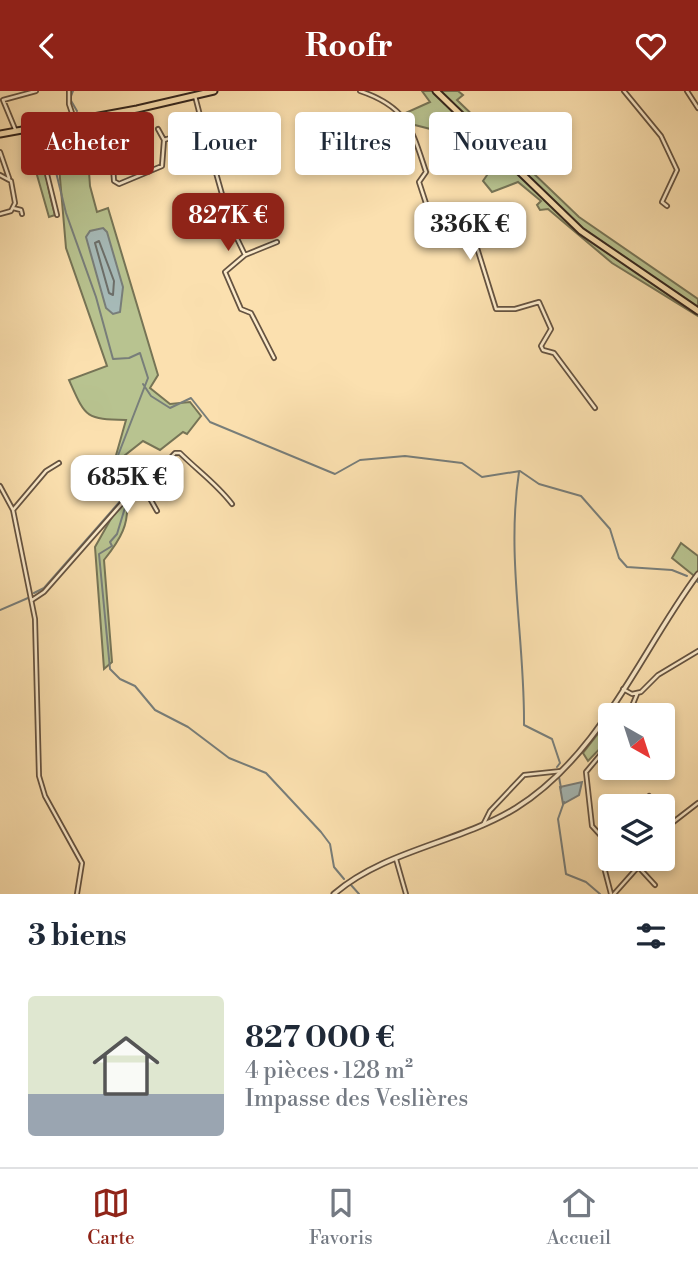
<!DOCTYPE html>
<html lang="fr">
<meta charset="utf-8">
<style>
:root{--surface:#fff;--page:#f2f2f3;--text:#1f2937;--muted:#747a83;--line:#e0e1e3;--accent:#8f2418}
body{margin:0;font-family:"Libre Bodoni",serif;background:var(--page);color:var(--text);height:100vh;display:flex;flex-direction:column;font-size:26px;white-space:nowrap}
*{box-sizing:border-box;margin:0}
p{font-size:23px;color:var(--muted)}
.icon{flex:none;width:38px;height:38px;fill:none;stroke:currentColor;stroke-width:2;stroke-linecap:round;stroke-linejoin:round}
.map{position:relative;height:803px;overflow:hidden}
.side{display:flex;flex-direction:column;background:var(--surface);flex:1}
.side>*{flex:none}
.hud{position:absolute;left:21px;top:21px;width:656px;height:63px;display:flex;gap:14px}
.needle{width:46px;rotate:141deg}
.controls{position:absolute;left:598px;top:612px;display:grid;gap:14px}
.controls a{display:grid;place-items:center;width:77px;height:77px;border-radius:7px;background:var(--surface);box-shadow:0 4px 10px #0003;font-size:35px}
.price{position:absolute;translate:-50% -60px;padding:0 16px;border-radius:14px;background:#fff;color:#222;font-size:23px;line-height:46px;filter:drop-shadow(0 2px 4px #0008)}
.price::after{content:'';position:absolute;left:50%;top:42px;width:21px;height:16px;margin-left:-10px;background:inherit;clip-path:polygon(0 0,100% 0,50% 100%)}
.price.selected{background:var(--accent);color:#fff}
ul{padding:0;list-style:none}
li{display:flex;align-items:center;gap:21px;height:175px;padding:0 28px}
li span{display:grid;place-items:center;flex:none;width:196px;height:140px;border-radius:7px;color:#555}
li>.icon{margin-inline-start:auto}
span .icon{width:84px;height:84px;fill:#fffc;stroke-width:1}
li b{font-size:30px}
h2{display:flex;justify-content:space-between;align-items:center;height:84px;padding:0 28px;font-size:30px}
.tag{padding:0 24px;border-radius:7px;background:var(--surface);box-shadow:0 4px 10px #0003;font-size:24px;line-height:63px}
.tag.selected{background:var(--accent);color:#fff}
header{display:flex;justify-content:space-between;align-items:center;height:91px;padding:0 28px;background:var(--accent);color:#fff;font-size:32px;font-weight:800}
.menu{display:flex;justify-content:space-around;align-items:center;height:98px;border-top:2px solid var(--line);background:var(--surface);font-size:19px;color:var(--muted)}
.menu a{display:grid;justify-items:center;gap:4px}
.menu .selected{color:var(--accent)}
.map>svg:first-child{display:block}
.green{fill:#b8c390;stroke:#767456;stroke-width:2}
.water{fill:#a6bab8;stroke:#787e7a;stroke-width:2}
.lines{fill:none;stroke-linecap:round;stroke-linejoin:round}
.shore{stroke:#6c6f6a;stroke-width:2}
.stream{stroke:#787e7a;stroke-width:2}
.minor-casing{stroke:#655341;stroke-width:6}
.tertiary-casing{stroke:#655341;stroke-width:7}
.primary-casing{stroke:#33241c;stroke-width:9}
.minor{stroke:#fcebcb;stroke-width:2.5}
.tertiary{stroke:#fcebcb;stroke-width:3.5}
.primary{stroke:#fbe0af;stroke-width:5}
</style>
<header><svg class="icon" aria-label="back" viewBox="0 0 24 24"><path d="M15 5l-7 7 7 7"/></svg>Roofr<svg class="icon" aria-label="heart" viewBox="0 0 24 24"><path d="M12 20l-8-8c-3-5 5-10 8-4 3-6 11-1 8 4z"/></svg></header>
<div class="map">
<svg width="698" height="803" viewBox="0 0 698 803">
<rect width="100%" height="100%" fill="#fbe0af"/>
<filter id="stains"><feTurbulence type="fractalNoise" baseFrequency=".00286" numOctaves="4"/><feColorMatrix values="0 0 0 0 .2 0 0 0 0 .09 0 0 0 0 .02 0 0 0 .5 -.17"/></filter>
<radialGradient id="worn" r=".72"><stop offset=".6" stop-color="#630" stop-opacity="0"/><stop offset="1" stop-color="#630" stop-opacity=".3"/></radialGradient>
<!-- green -->
<path class="green" d="M 422,0 L 458,0 L 463,4 L 457,9 L 579,126 L 698,208 L 698,225 L 612,172 L 548,118 L 540,119 L 537,114 L 541,110 L 518,91 L 492,101 L 483,90 L 494,74 L 476,57 L 442,41 L 411,33 L 401,24 L 430,11 Z
M 70,48 L 88,66 L 90,95 L 97,121 L 108,117 L 158,284 L 150,297 L 170,313 L 190,311 L 201,325 L 187,343 L 183,341 L 160,359 L 143,350 L 124,365 L 141,390 L 126,405 C 131,432 120,449 104,469 L 112,571 L 104,578 L 95,456 L 121,410 L 113,375 L 126,329 C 85,328 86,327 69,289 L 107,275 L 66,157 L 57,52 Z
M 51,59 C 42,83 49,100 55,124 L 49,126 L 31,63 Z
M 681,452 L 698,465 L 698,488 L 672,467 Z
M 611,626 L 611,646 L 588,670 L 583,662 Z"/>
<!-- water -->
<path class="water" d="M 103,137 L 107,141 L 123,196 L 120,221 L 113,223 L 106,217 L 86,146 L 90,140 Z
M 582,691 L 579,704 L 563,713 L 560,696 Z"/>
<g class="lines">
<!-- shore -->
<path class="shore" d="M 99,150 L 114,190 L 113,204 L 109,202 L 95,152 Z"/>
<!-- stream -->
<path class="stream" d="M 73,0 L 70,8 L 77,20
M 143,293 L 151,305 L 170,317 L 191,307 L 210,331 L 335,383 L 360,369 L 405,365 L 462,372 L 482,386 L 520,380 L 539,393 L 581,405 L 610,438 L 619,467 L 627,476 L 672,479 L 687,485
M 519,381 C 506,466 525,550 524,634 L 552,648 L 560,672 L 557,676
M 127,410 L 117,443 L 110,451 L 112,455 L 99,463 L 110,578 L 120,588 L 135,595 L 155,619 L 188,636 L 229,667 L 266,682 L 321,741 L 330,753 L 334,776 L 344,788
M 697,490 L 698,491
M 34,502 L 44,497 L 123,407 L 117,367 L 148,287 L 140,262 L 129,267 L 113,268 L 96,206 L 66,122 L 55,77 L 55,61 L 62,36 L 79,31
M 0,519 L 28,507
M 559,686 L 561,697
M 564,711 L 558,728 L 566,783 L 586,791 L 600,803
M 351,794 L 359,803"/>
<!-- minor casing -->
<g class="minor-casing">
<path id="minor" d="M 69,0 L 69,13 L 74,28
M 360,0 C 408,16 412,39 426,81 L 419,91 L 438,149 L 445,151 L 473,144 L 496,218 L 515,218 L 539,211 L 551,238 L 541,255 L 543,259 L 554,262 L 595,317
M 624,0 L 661,45 L 677,79 L 662,111 L 667,115
M 687,0 L 698,17
M 116,24 L 121,60 L 113,76 L 114,90 L 119,93 L 162,75 L 164,49 L 203,36 L 195,5
M 203,36 L 231,135 L 245,164 L 225,181 L 241,218 L 251,222 L 274,267
M 15,38 L 3,9 L 36,0
M 158,38 L 164,49
M 0,61 L 9,87
M 0,84 L 11,90 L 15,112 L 11,120 L 0,123
M 13,117 L 21,119 L 22,123
M 57,124 L 46,79 L 59,34
M 245,164 L 277,151
M 0,395 L 13,419 L 35,528 L 39,685 L 45,705 L 82,772 L 77,803
M 143,395 L 157,420
M 13,419 L 46,380 L 59,372
M 32,509 L 44,501 L 131,402 L 145,394 L 175,362 L 180,362 C 197,379 217,393 232,413
M 623,598 L 632,603 L 641,601 L 658,584 L 698,560
M 628,625 L 637,603
M 611,651 L 586,681 L 592,735 L 611,756
M 649,705 L 658,716
M 663,721 L 672,732 L 663,740
M 672,732 L 698,712
M 483,734 L 490,720 L 524,684 L 561,680
M 396,768 L 406,803
M 632,769 L 655,794
M 611,803 L 605,780 L 611,756
M 614,803 L 638,776"/>
</g>
<!-- tertiary casing -->
<g class="tertiary-casing">
<path id="tertiary" d="M 334,803 C 385,759 459,752 516,717 C 601,664 640,561 698,483"/>
</g>
<!-- primary casing -->
<g class="primary-casing">
<path id="primary" d="M 436,0 L 581,140 L 698,220
M 0,43 L 137,18 L 214,0"/>
</g>
<!-- minor -->
<use href="#minor" class="minor"/>
<!-- tertiary -->
<use href="#tertiary" class="tertiary"/>
<!-- primary -->
<use href="#primary" class="primary"/>
</g>
<rect width="100%" height="100%" filter="url(#stains)"/>
<rect width="100%" height="100%" fill="url(#worn)"/>
</svg>
<div class="controls">
<a><svg class="needle" viewBox="-14 -14 28 28"><path d="M0-13l5 13h-10z" fill="#e53935"/><path d="M0 13l5-13h-10z" fill="#747a83"/></svg></a>
<a><svg class="icon" aria-label="layers" viewBox="0 0 24 24"><path d="M12 4l9 5-9 5-9-5zM3 14l9 5 9-5"/></svg></a>
</div>
<b class="price selected" style="left:228px;top:162px">827K €</b>
<b class="price" style="left:470px;top:171px">336K €</b>
<b class="price" style="left:127px;top:424px">685K €</b>
<div class="hud">
<a class="tag selected">Acheter</a>
<a class="tag">Louer</a>
<a class="tag">Filtres</a>
<a class="tag">Nouveau</a>
</div>
</div>
<section class="side">
<h2>3 biens<svg class="icon" aria-label="filters" viewBox="0 0 24 24"><path d="M4 7h16M4 17h16"/><circle cx="9" cy="7" r="2"/><circle cx="15" cy="17" r="2"/></svg></h2>
<ul>
<li><span style="background:linear-gradient(#dfe7d0 70%,#9aa5b1 0)"><svg class="icon" aria-label="home" viewBox="0 0 24 24"><path d="M3 11l9-7 9 7M6 9v11h12V9"/></svg></span><div><b>827 000 €</b><p>4 pièces · 128 m²</p><p>Impasse des Veslières</p></div></li>
</ul>
</section>
<nav class="menu">
<a class="selected"><svg class="icon" aria-label="map" viewBox="0 0 24 24"><path d="M3 6l6-2 6 2 6-2v14l-6 2-6-2-6 2zM9 4v14M15 6v14"/></svg>Carte</a>
<a><svg class="icon" aria-label="saved" viewBox="0 0 24 24"><path d="M7 4h10v16l-5-4-5 4z"/></svg>Favoris</a>
<a><svg class="icon" aria-label="home" viewBox="0 0 24 24"><path d="M3 11l9-7 9 7M6 9v11h12V9"/></svg>Accueil</a>
</nav>
